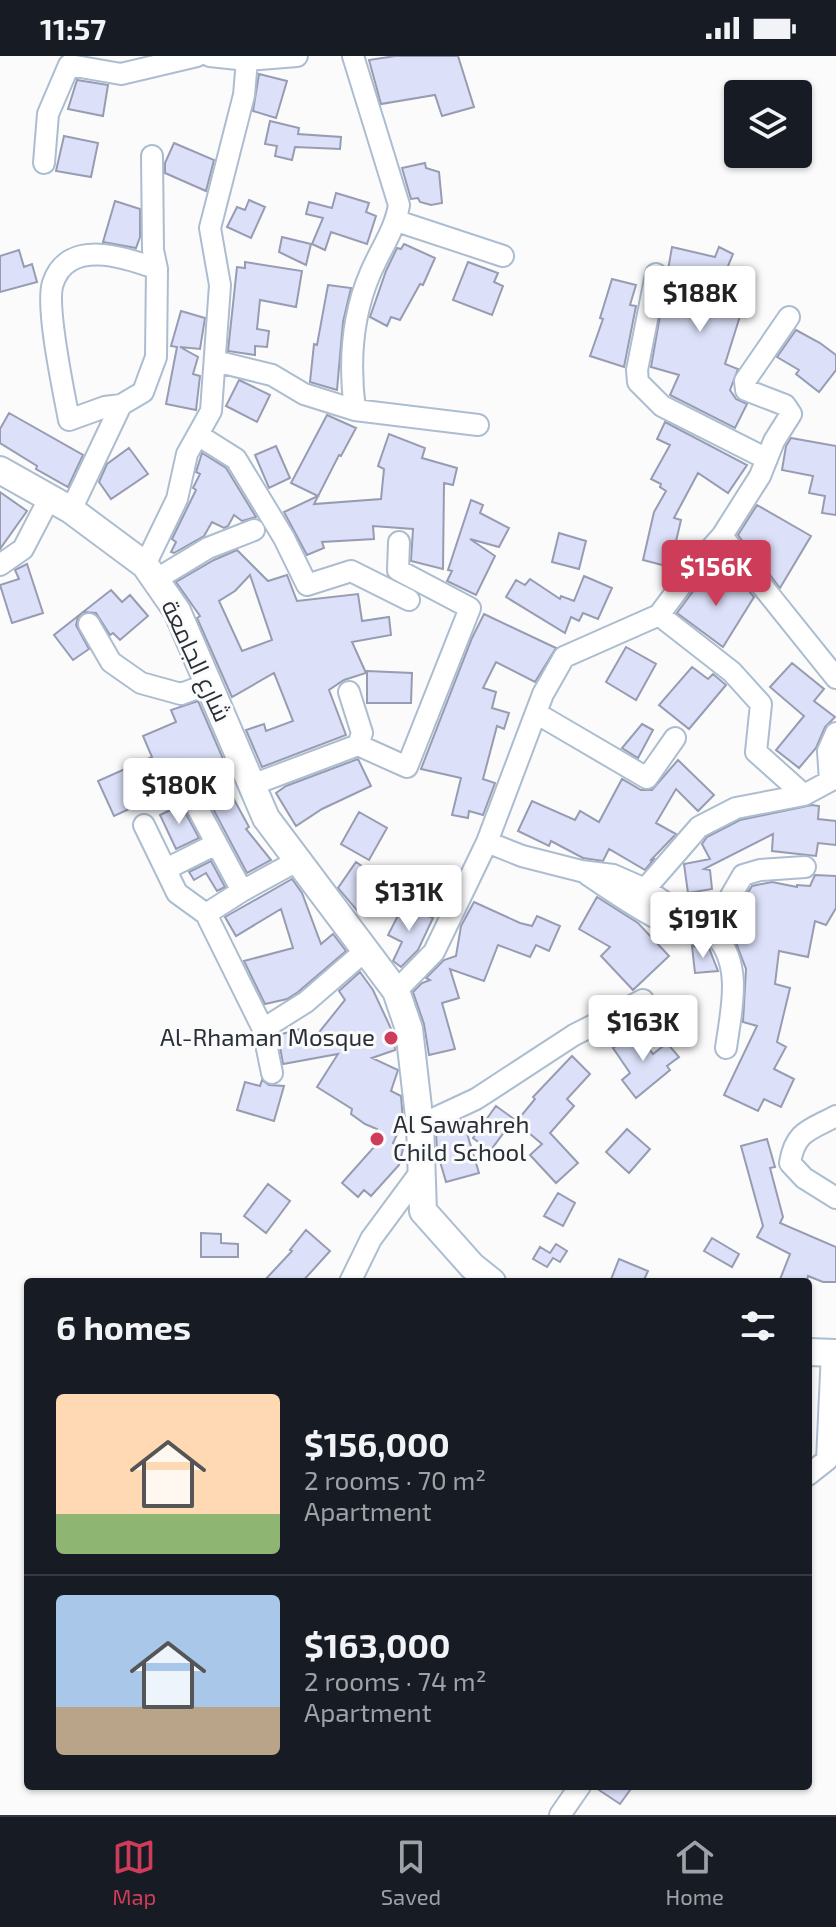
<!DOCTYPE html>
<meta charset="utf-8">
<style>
:root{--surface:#171b24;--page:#20242c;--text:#f1f3f6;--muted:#9ea1a6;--line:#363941;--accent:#cd3d59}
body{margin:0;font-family:"Exo 2",Cairo,sans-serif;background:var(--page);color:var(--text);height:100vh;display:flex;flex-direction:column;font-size:30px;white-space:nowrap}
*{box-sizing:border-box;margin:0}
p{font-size:26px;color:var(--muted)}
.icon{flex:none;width:44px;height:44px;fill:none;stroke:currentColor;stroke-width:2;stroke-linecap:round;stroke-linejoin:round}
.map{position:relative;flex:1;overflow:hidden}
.panel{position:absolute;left:24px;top:1222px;width:788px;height:512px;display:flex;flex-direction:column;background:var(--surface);border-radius:8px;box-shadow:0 2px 6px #0004}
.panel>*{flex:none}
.tools{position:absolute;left:724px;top:24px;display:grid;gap:16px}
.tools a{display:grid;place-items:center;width:88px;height:88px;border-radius:8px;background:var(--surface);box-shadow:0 2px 6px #0004;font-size:40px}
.price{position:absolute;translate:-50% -68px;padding:0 18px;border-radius:8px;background:#fff;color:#222;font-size:26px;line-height:52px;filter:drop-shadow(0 2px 4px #0008)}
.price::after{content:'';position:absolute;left:50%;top:48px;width:24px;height:18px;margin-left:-12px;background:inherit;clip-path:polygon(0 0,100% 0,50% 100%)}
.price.active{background:var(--accent);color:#fff}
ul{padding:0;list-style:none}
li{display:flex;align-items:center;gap:24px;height:200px;padding:0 32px}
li+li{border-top:2px solid var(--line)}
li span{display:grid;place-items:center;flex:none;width:224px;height:160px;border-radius:8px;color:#555}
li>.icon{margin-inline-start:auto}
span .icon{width:96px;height:96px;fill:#fffc;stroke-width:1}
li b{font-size:34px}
h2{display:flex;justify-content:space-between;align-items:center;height:96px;padding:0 32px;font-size:34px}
.status{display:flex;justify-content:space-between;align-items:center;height:56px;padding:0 40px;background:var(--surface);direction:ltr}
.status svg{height:22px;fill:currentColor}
.tab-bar{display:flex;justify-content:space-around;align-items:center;height:112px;border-top:2px solid var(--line);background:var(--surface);font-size:22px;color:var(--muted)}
.tab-bar a{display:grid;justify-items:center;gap:4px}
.tab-bar .active{color:var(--accent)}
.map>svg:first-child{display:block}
.building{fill:#dce1f9;stroke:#979cb2;stroke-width:2;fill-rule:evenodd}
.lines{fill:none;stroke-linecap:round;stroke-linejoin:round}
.minor-casing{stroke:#acbdd0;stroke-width:24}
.major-casing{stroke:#acbdd0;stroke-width:30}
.minor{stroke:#fff;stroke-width:20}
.major{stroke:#fff;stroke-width:26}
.poi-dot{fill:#cd3d59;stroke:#fbfbfb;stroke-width:3}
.labels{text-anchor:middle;stroke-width:6;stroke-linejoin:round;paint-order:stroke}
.street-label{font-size:24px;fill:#282f36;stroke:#fbfbfb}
.poi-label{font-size:24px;fill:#282f36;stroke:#fbfbfb;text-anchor:end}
</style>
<div class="status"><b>11:57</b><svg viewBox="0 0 49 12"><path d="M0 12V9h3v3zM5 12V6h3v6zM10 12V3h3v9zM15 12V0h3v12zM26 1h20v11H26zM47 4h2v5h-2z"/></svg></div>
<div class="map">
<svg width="836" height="1759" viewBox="0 0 836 1759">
<rect width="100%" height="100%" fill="#fbfbfb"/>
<!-- building -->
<path class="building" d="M 395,0 L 458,0 L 474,51 L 442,60 L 435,39 L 381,48 L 369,4 Z
M 259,18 L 287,25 L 276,62 L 253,55 Z
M 77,24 L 108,29 L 103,60 L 68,53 Z
M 270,65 L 299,72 L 298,78 L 341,81 L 340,93 L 295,91 L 292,104 L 275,100 L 277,90 L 265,88 Z
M 64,80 L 98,87 L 91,121 L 56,115 Z
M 174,87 L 214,104 L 206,135 L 165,117 L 165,107 Z
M 425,107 L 426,112 L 439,116 L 442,147 L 431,149 L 420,146 L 418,142 L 411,143 L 402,112 Z
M 336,137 L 369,147 L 366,156 L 376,160 L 367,188 L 331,176 L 325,194 L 312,188 L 323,162 L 306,158 L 309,146 L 332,152 Z
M 249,144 L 265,151 L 251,182 L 227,171 L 237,151 L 245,154 Z
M 115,145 L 140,153 L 140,181 L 136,192 L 103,186 Z
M 282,181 L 311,188 L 306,209 L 279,196 Z
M 404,188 L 435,202 L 423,229 L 420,228 L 400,264 L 391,261 L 387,270 L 370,261 L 386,215 L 397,192 L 401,193 Z
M 672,191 L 715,201 L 719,191 L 733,198 L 718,234 L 745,244 L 725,308 L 738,313 L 730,334 L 736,343 L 747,348 L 735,372 L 670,339 L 679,319 L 651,311 Z
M 19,194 L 24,211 L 32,208 L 37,226 L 0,236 L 0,200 Z
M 245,206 L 302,215 L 296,251 L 260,244 L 257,273 L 269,275 L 267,291 L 255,290 L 255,299 L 228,295 L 237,211 L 245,212 Z
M 468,206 L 498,217 L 494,226 L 503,230 L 492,259 L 453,244 Z
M 612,223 L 636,229 L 630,249 L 636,250 L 624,311 L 590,300 L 603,263 L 600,262 Z
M 328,229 L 351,232 L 343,266 L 337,334 L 310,326 L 314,288 L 317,289 Z
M 181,255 L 205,262 L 200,293 L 180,291 L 198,301 L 193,318 L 200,320 L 196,354 L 166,348 L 177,291 L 171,290 Z
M 796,274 L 820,287 L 836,299 L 836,314 L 819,336 L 796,318 L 799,314 L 777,301 Z
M 239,324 L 270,339 L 257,366 L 226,350 Z
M 9,357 L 83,399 L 68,431 L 36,413 L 37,410 L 0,387 L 0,373 Z
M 327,359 L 356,372 L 341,400 L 339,399 L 314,448 L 381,443 L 384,413 L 378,410 L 389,378 L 425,392 L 422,402 L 457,412 L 453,429 L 444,427 L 443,513 L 411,505 L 413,473 L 373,470 L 374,483 L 322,486 L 324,492 L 307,499 L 284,456 L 318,440 L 291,427 Z
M 665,366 L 747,409 L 728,437 L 698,417 L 674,462 L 681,464 L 670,511 L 643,504 L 654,456 L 666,435 L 660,431 L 661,428 L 651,423 L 670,389 L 657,383 Z
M 791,382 L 836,390 L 836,459 L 822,457 L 825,440 L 809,437 L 813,420 L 782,414 L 786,390 Z
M 276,390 L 290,422 L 269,432 L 255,399 Z
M 129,392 L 148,418 L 111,443 L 99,426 L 107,408 Z
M 202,397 L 226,412 L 256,461 L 242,465 L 234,459 L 228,470 L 224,472 L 212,466 L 204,480 L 174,497 L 171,496 L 176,486 L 172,483 L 196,434 L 193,432 L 200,418 L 196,416 Z
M 0,436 L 27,455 L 0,493 Z
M 471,444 L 483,449 L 480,457 L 509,472 L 499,491 L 470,483 L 495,500 L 476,539 L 447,525 L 452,515 L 448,514 Z
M 757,449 L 811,480 L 780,532 L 760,506 L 764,498 L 744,487 L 738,479 Z
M 559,477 L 586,485 L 579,513 L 552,506 Z
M 237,494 L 268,525 L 287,519 L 297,545 L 358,538 L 362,565 L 389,561 L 391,579 L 352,586 L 366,617 L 344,624 L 329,634 L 346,679 L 262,711 L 246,674 L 264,668 L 266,675 L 293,665 L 274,617 L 232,641 L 197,562 L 200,560 L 176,526 L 214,504 ZM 250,519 L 272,584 L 242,595 L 219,545 L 235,535 Z
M 27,508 L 43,557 L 12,567 L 0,529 L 19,523 L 15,514 Z
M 713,517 L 742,535 L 745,530 L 754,541 L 723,591 L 677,557 L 705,519 L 711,522 Z
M 584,520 L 612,532 L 598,563 L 583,557 L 579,565 L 571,561 L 565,577 L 506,541 L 516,524 L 525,529 L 530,523 L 560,543 L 561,540 L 574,545 Z
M 111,534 L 122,546 L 130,539 L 148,560 L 120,584 L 113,577 L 110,579 L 96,557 L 83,556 L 78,561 L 76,569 L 89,593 L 73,604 L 54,579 Z
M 484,558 L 556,592 L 535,626 L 496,606 L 483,632 L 496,636 L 492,652 L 509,657 L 504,673 L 497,670 L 483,723 L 495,727 L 483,759 L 469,755 L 468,762 L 452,759 L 461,722 L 421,713 L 472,582 Z
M 626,591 L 656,608 L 636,644 L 606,626 Z
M 792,607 L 824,633 L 814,645 L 835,661 L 825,671 L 816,692 L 799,712 L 776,694 L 804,660 L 770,631 Z
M 692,611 L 708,623 L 713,618 L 726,629 L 689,673 L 659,649 Z
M 367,615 L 412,617 L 411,647 L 367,647 Z
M 198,645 L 224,705 L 186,723 L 178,703 L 136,721 L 147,745 L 114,760 L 98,725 L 152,701 L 143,680 L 176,666 L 171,654 Z
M 642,668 L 653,674 L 638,702 L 622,692 Z
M 358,703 L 371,730 L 322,753 L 296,770 L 276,737 L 286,730 Z
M 678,704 L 714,739 L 698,755 L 676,733 L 656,767 L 676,778 L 650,805 L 655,802 L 645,814 L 609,793 L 603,805 L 583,802 L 551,785 L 549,790 L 518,775 L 532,745 L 575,764 L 580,755 L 599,766 L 622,723 L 641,734 L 652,734 Z
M 231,738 L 249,771 L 246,773 L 271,804 L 247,817 L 211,749 Z
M 187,746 L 186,758 L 199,782 L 176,793 L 160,759 Z
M 812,749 L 819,750 L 818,763 L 836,765 L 836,789 L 818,787 L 816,800 L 772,795 L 773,778 L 704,813 L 710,814 L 712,833 L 688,837 L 684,808 L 710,803 L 702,788 L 707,781 L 740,764 Z
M 359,756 L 387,772 L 369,804 L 341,788 Z
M 211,805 L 225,831 L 217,835 L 206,817 L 194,824 L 189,816 Z
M 356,806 L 384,825 L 360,858 L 338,832 Z
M 815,819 L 836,820 L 836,852 L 826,869 L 815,865 L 808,901 L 779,895 L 775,928 L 790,932 L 777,986 L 786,991 L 774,1013 L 794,1023 L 781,1051 L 764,1043 L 758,1055 L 724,1039 L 757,970 L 743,966 L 746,913 L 735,884 L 737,862 L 740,863 L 744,843 L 752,830 L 772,826 L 797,831 L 797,829 L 810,830 Z
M 292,823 L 302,837 L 321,888 L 333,878 L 346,895 L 298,936 L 287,943 L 265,948 L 244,905 L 293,892 L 281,853 L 236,880 L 225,861 Z
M 597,841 L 638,867 L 669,900 L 633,934 L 601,900 L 610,891 L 579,873 Z
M 474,846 L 520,867 L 532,870 L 537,860 L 560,870 L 549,895 L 536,889 L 530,901 L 498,889 L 484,925 L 450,913 L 459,942 L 442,947 L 455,993 L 429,999 L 424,968 L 413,936 L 422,927 L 430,924 L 426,922 L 444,904 L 456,900 L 461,870 Z
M 404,848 L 433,862 L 418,894 L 401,911 L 393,905 L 402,886 L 388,879 Z
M 692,890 L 709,892 L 718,915 L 695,917 Z
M 360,916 L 373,934 L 393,977 L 395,994 L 372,1002 L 398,1014 L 391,1035 L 401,1040 L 403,1065 L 393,1087 L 403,1093 L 399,1109 L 371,1140 L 364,1134 L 358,1141 L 342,1127 L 375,1090 L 371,1087 L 377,1073 L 365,1068 L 351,1058 L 352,1053 L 317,1031 L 338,998 L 283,1008 L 278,979 L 304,972 L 308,990 L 345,944 L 339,935 Z
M 636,975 L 653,998 L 667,987 L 679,1001 L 667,1010 L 670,1014 L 636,1042 L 622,1024 L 630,1017 L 613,992 Z
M 572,1000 L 590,1018 L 567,1043 L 574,1050 L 550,1077 L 578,1107 L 556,1127 L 530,1099 L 542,1088 L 516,1066 L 535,1043 L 533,1041 Z
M 262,1024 L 269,1029 L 284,1030 L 274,1065 L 237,1054 L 245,1026 L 260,1030 Z
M 496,1050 L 514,1063 L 490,1095 L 473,1082 Z
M 461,1064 L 463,1064 L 479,1117 L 446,1126 L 437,1095 L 436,1076 Z
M 627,1073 L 650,1093 L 629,1117 L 606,1096 Z
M 767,1083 L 775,1111 L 770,1112 L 783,1161 L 780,1167 L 836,1191 L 836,1226 L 823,1226 L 808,1220 L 807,1226 L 779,1226 L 790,1198 L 757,1181 L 763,1170 L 741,1090 Z
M 268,1128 L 290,1145 L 266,1177 L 244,1160 Z
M 558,1137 L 575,1147 L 563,1170 L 544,1160 Z
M 306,1174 L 330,1195 L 302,1226 L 263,1226 L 292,1195 L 290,1194 Z
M 201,1177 L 221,1178 L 221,1187 L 238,1188 L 238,1201 L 201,1201 Z
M 712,1182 L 739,1198 L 732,1211 L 704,1195 Z
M 556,1188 L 567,1195 L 560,1206 L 553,1202 L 547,1211 L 533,1203 L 540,1191 L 550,1197 Z
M 619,1203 L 648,1215 L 643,1226 L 610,1226 Z
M 593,1730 L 633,1730 L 620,1748 Z"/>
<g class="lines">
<!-- minor casing -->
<g class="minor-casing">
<path id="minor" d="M 210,0 L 247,4 L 297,0
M 353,0 L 399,149 C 395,174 380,194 370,218 C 352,260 349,308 355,354
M 44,107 L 48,58 L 69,9 L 121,18 L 197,0
M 397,165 L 503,200
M 656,218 L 637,314 L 638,326 L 662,350 L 767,403
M 215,305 L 272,319 L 304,338 L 355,354 L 478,369
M 121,349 L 105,351 L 69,364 C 64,337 45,249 53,227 C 68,182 125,201 157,213
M 198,379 L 236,403 L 284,482 L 307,529 L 351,515 L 409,544
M 71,454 L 121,349 L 143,336 L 156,301 L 157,213 L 153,194 L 152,100
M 722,480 L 836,622
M 0,509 L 23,493 L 50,441
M 145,509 L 177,443 L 187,398 L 211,355 L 220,229 L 210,172 L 244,39 L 247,4
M 155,524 L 208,492 L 254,474
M 659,559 L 732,616 L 761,648 L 756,696 L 804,739
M 89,568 L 111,606 L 141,627 L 181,638 L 208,628
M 349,636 L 362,677 L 358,689
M 536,657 L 647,722 L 675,682
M 252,729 L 358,689 L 407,711 L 470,552 L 398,514 L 399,486
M 198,753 L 242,835
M 144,769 L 177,837 L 206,858 L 263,973 L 272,1017
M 487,786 L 522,800 L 581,815 L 613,819 L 645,833 L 667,848 L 692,858 L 721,857 L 743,819 L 760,814 L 805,811
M 166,813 L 216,788
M 588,819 C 626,844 670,878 716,880 C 743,910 731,955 726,992
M 645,833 L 699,771 L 736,752 L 804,739 L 830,725 L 828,695 L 836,677
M 206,858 L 242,835 L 297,805
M 396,935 L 434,896 L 487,786 L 543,638 L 564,601 L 659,559 L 696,509 L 722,480 L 760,420 L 774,385 L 791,358 L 785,349 L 746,334 L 745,325 L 789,261
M 263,973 L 306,946 L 366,894
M 836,1060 C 810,1074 795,1075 790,1107 L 804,1122 L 836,1142
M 420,1069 L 476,1043 L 574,979 L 643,944
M 350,1226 L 371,1183 L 422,1114
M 808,1419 L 827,1404 L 832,1296
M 560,1759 L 580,1730"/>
</g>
<!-- major casing -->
<g class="major-casing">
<path id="major" d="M 0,414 L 71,454 L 145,509 L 177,555 L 266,762 L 396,935 L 409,973 L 420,1069 L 423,1155 L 472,1210 L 492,1226
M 808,1296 L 836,1297"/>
</g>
<!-- minor -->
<use href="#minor" class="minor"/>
<!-- major -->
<use href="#major" class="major"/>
</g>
<!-- markers -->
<g class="poi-dot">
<circle cx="391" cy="982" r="8"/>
<circle cx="377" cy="1083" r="8"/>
</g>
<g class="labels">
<!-- street labels -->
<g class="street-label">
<text transform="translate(196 605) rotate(65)" y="8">شارع الجامعة</text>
</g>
<!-- poi labels -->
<g class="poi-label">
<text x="375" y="990">Al-Rhaman Mosque</text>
<text x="393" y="1077" text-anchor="start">Al Sawahreh<tspan x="393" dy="28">Child School</tspan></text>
</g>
</g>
</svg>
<div class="tools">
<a><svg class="icon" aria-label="layers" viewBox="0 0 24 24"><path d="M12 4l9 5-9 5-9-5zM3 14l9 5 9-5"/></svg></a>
</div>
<b class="price" style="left:700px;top:278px">$188K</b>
<b class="price active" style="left:716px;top:552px">$156K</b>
<b class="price" style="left:179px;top:770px">$180K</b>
<b class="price" style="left:409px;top:877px">$131K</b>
<b class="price" style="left:703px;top:904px">$191K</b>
<b class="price" style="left:643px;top:1007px">$163K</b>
<section class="panel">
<h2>6 homes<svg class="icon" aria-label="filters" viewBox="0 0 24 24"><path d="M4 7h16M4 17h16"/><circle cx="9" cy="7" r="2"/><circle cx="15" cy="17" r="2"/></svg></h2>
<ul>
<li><span style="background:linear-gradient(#ffd9b3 75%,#8fb573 0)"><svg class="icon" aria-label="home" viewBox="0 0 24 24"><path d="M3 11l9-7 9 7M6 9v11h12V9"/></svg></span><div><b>$156,000</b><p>2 rooms · 70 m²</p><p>Apartment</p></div></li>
<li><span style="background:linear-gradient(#a9c7e8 70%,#b9a48a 0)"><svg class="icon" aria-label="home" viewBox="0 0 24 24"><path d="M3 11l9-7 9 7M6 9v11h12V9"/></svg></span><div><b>$163,000</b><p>2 rooms · 74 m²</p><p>Apartment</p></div></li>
</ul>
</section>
</div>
<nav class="tab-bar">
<a class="active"><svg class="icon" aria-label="map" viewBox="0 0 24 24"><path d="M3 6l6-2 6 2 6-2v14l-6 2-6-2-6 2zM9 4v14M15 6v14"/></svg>Map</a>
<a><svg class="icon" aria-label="saved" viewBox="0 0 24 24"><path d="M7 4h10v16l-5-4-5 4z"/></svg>Saved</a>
<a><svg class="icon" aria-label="home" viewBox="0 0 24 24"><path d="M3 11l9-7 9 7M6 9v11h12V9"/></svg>Home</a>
</nav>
